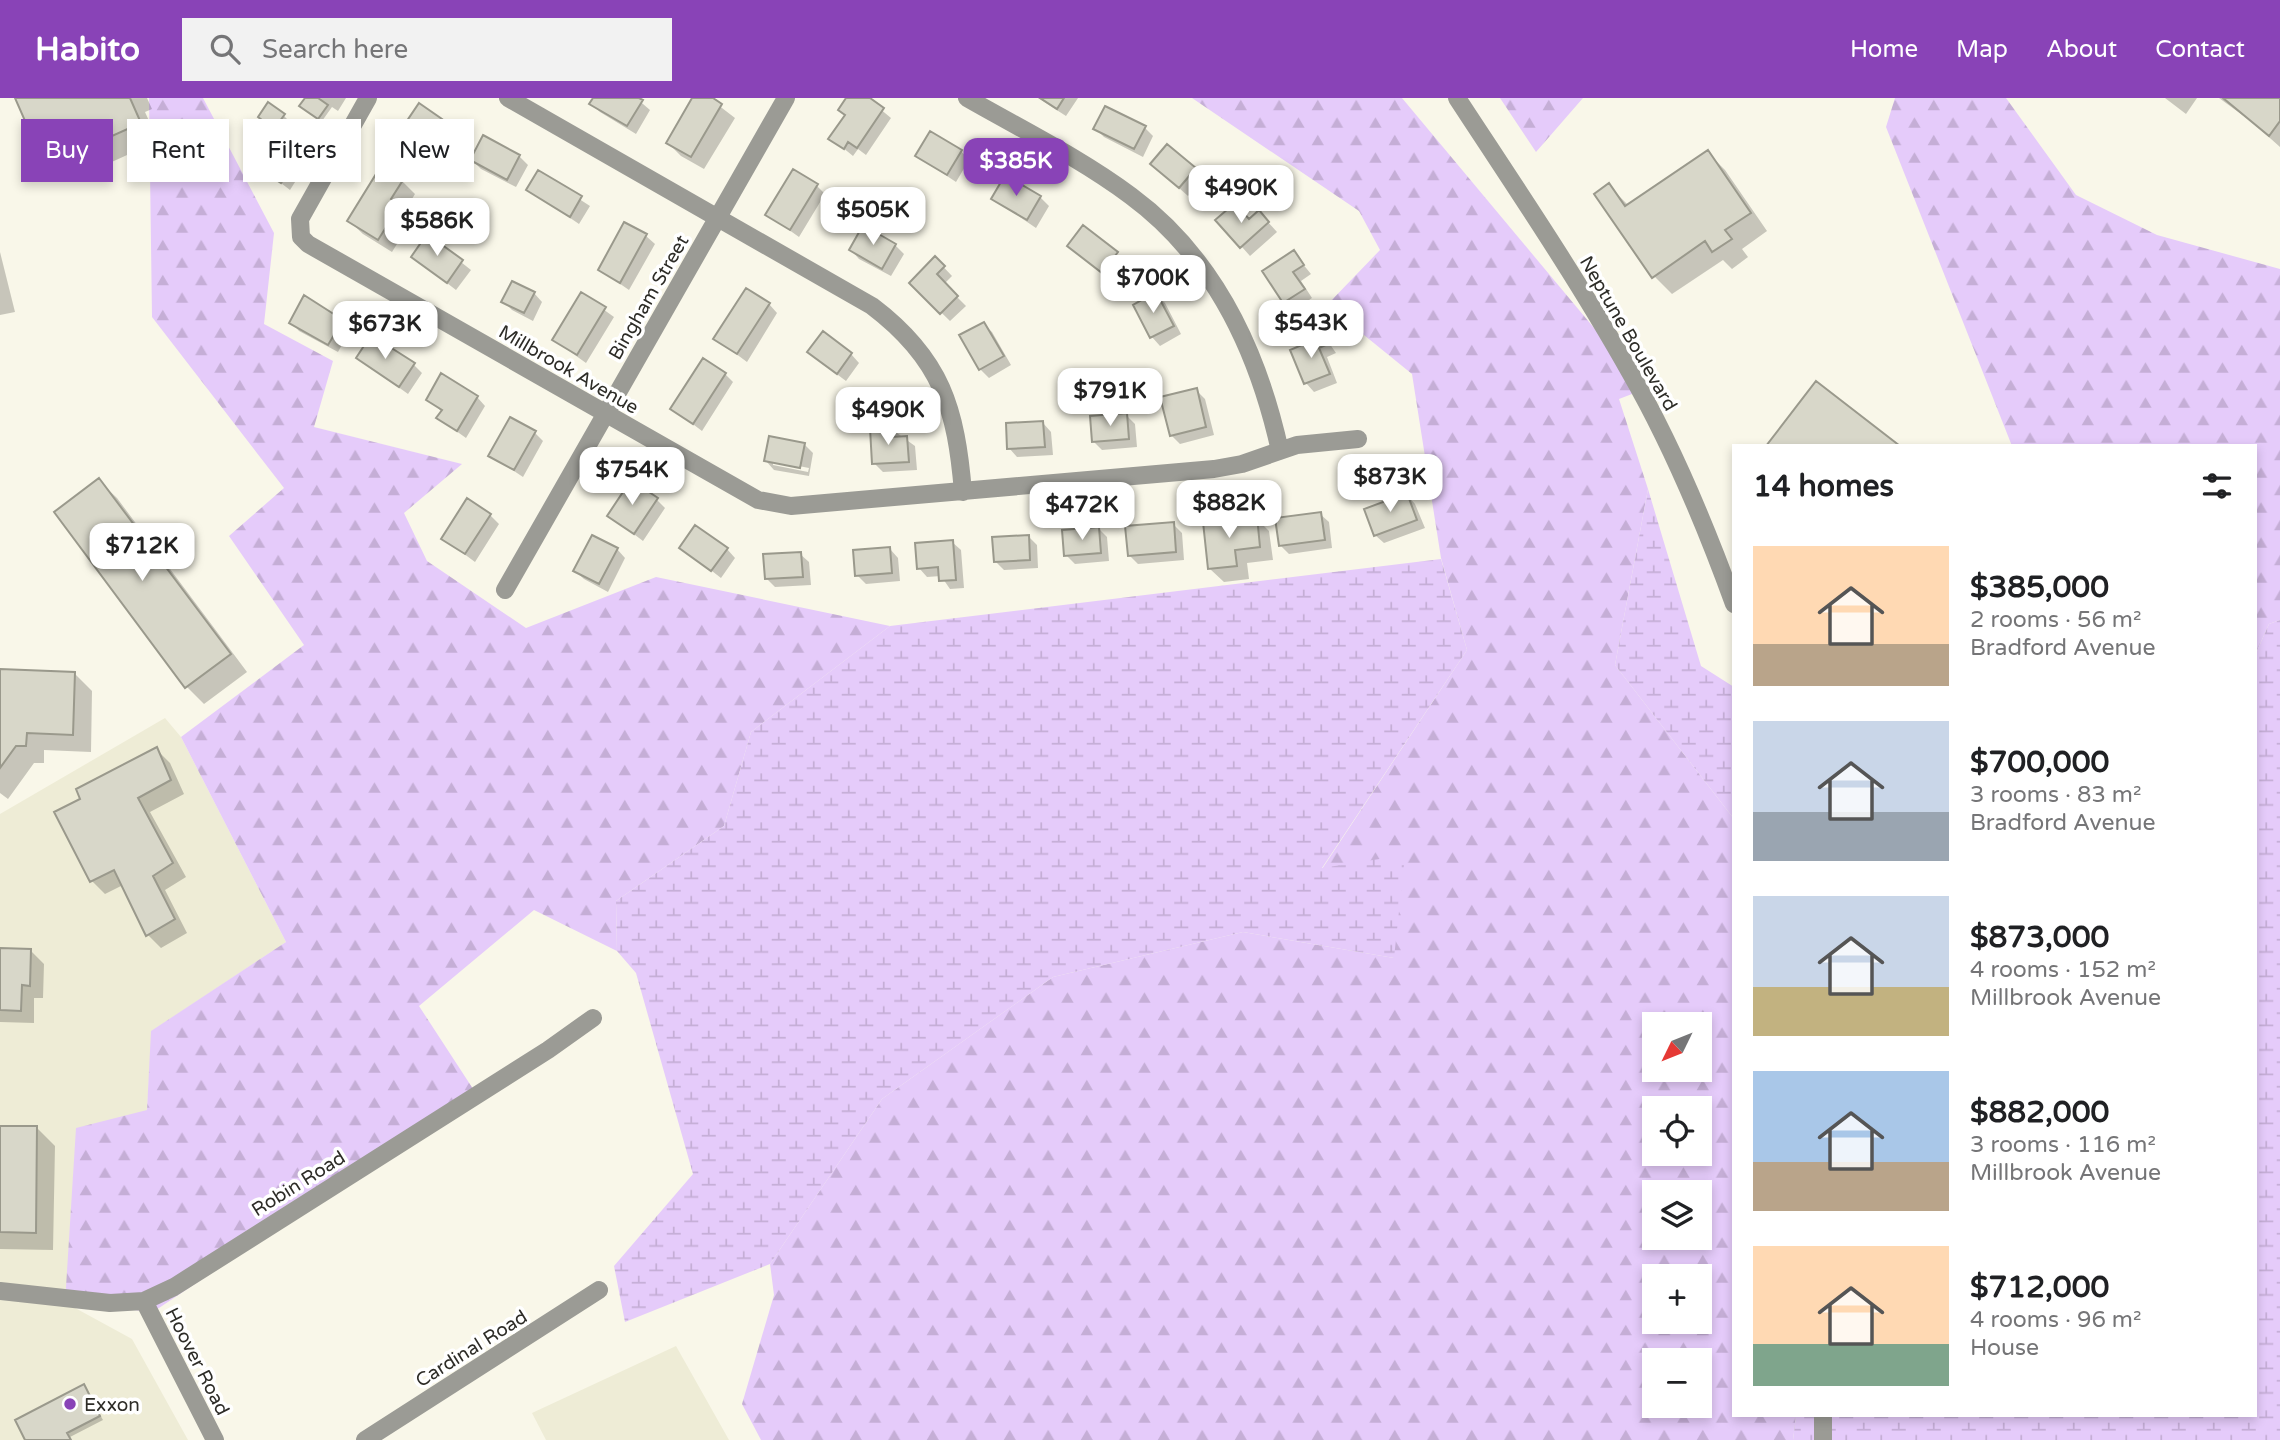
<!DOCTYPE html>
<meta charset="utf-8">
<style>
:root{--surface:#fff;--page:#f2f2f2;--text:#202124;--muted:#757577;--accent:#8943b7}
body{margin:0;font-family:"Varela Round",sans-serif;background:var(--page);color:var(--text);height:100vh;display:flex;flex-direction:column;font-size:26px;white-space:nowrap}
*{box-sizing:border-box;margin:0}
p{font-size:23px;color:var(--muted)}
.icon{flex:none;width:38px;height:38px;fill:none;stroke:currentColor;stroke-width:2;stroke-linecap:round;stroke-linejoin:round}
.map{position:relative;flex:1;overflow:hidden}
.sheet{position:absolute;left:1732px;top:346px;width:525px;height:973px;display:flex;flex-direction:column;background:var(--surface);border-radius:0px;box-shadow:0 4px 10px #0003}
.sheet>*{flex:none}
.hud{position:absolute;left:21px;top:21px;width:665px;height:63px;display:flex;gap:14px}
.needle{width:46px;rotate:227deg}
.controls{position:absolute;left:1642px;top:914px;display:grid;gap:14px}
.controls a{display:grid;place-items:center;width:70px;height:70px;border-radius:0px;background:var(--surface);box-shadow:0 4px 10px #0003;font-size:35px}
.price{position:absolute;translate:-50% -60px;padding:0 16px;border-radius:14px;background:#fff;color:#222;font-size:23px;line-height:46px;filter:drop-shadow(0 2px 4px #0008)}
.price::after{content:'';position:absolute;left:50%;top:42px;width:21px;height:16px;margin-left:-10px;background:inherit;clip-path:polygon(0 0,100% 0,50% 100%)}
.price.selected{background:var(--accent);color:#fff}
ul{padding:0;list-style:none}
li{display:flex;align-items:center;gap:21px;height:175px;padding:0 21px}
li span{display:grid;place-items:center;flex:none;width:196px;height:140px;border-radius:0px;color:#555}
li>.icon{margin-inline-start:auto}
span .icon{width:84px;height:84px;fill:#fffc;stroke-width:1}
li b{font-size:30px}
h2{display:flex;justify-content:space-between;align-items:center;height:84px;padding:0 21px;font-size:30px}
.tag{padding:0 24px;border-radius:0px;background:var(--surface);box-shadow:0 4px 10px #0003;font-size:24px;line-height:63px}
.tag.selected{background:var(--accent);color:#fff}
header{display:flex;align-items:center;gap:42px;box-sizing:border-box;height:98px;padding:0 35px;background:var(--accent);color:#fff}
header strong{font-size:33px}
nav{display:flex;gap:38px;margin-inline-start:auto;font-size:24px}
.search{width:490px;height:63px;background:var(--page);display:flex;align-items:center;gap:18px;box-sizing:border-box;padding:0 24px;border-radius:0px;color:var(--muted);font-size:26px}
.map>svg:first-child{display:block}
.built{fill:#eeecd6}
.forest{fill:url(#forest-firs);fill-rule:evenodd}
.wetland{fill:url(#wetland-marsh)}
.shadow{fill:#0003;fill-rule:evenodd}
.building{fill:#d8d7c9;stroke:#9a998c;stroke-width:2}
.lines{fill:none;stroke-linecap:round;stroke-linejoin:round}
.minor{stroke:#9b9b95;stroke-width:18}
.poi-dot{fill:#8943b7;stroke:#fff;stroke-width:2.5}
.labels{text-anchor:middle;stroke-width:7;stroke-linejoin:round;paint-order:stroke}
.street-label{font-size:19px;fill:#2d2c27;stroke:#fff}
.poi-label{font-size:19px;fill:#2d2c27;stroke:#fff;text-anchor:start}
</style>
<header>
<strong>Habito</strong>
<div class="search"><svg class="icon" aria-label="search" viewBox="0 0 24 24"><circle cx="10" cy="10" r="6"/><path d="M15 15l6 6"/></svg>Search here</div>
<nav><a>Home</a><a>Map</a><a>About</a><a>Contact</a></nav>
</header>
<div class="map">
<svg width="2280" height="1342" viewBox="0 0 2280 1342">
<defs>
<pattern id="forest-firs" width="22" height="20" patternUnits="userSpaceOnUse" patternTransform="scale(1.75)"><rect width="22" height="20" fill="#e5cbfa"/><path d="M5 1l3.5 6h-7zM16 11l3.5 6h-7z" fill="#c5aed6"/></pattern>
<pattern id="wetland-marsh" width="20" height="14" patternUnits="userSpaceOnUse" patternTransform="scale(1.75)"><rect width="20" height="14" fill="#e5cbfa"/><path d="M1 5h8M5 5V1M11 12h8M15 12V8" fill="none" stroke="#c5aed6"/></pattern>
</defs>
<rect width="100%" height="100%" fill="#f9f7e9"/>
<!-- built -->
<path class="built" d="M 165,620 L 181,639 L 286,844 L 152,933 L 147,1012 L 66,1205 L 132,1241 L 188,1342 L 0,1342 L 0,716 Z
M 676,1248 L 729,1342 L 546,1342 L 532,1315 Z"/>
<!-- forest -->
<path class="forest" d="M 149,0 L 203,0 L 274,135 L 264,226 L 333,263 L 314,329 L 462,366 L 404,415 L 427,463 L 526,530 L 656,479 L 890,528 L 751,634 L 724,728 L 616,803 L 617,853 L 534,812 L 419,908 L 477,997 L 153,1214 L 65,1205 L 76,1030 L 147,1012 L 151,933 L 286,844 L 181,639 L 304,547 L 229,438 L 284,390 L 152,219 Z
M 1192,0 L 1402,0 L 1645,291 L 1619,301 L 1648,391 L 1615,567 L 1734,721 L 1734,1318 L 1796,1318 L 1793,1342 L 761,1342 L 742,1306 L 774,1197 L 770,1166 L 882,1001 L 1053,879 L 1243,834 L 1394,860 L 1322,771 L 1467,552 L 1441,460 L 1412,276 L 1327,207 L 1380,152 L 1359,113 ZM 1654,926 L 1699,926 L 1699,971 L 1654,971 ZM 1654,1010 L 1699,1010 L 1699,1055 L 1654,1055 ZM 1654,1094 L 1699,1094 L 1699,1139 L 1654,1139 ZM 1654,1178 L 1699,1178 L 1699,1223 L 1654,1223 ZM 1654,1262 L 1699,1262 L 1699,1307 L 1654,1307 Z
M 1500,0 L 1583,0 L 1536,54 Z
M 1895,0 L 2006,0 L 2076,97 L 2157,137 L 2280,171 L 2280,522 L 2269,526 L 2256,555 L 2256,348 L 2012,348 L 1886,29 Z"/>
<!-- wetland -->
<path class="wetland" d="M 1648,391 L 1701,568 L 1734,589 L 1734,721 L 1615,567 Z
M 1441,461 L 1467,552 L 1322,770 L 1405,757 L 1394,860 L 1243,834 L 1053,879 L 882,1001 L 770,1166 L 625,1224 L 614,1168 L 693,1076 L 636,875 L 617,853 L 616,803 L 724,728 L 751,634 L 890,528 Z
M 2280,522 L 2280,1342 L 1793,1342 L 1796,1318 L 2256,1318 L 2256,555 L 2269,526 Z"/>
<!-- shadow -->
<path class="shadow" d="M 17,0 L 147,0 L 152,11 L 145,14 L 158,43 L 72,82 L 38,47 Z
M 307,0 L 346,0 L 338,13 L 332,9 L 322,23 L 305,12 Z
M 595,0 L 636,0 L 650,12 L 636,36 L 600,14 L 591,6 Z
M 694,0 L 709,0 L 735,20 L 704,71 L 681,58 L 668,45 Z
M 849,0 L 867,0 L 891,20 L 866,57 L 858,51 L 853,58 L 831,40 L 846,18 Z
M 1038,0 L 1078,0 L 1066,18 Z
M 2165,0 L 2197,0 L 2186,16 Z
M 2219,0 L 2280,0 L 2280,49 L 2252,24 Z
M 283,17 L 287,21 L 278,33 L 264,23 Z
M 441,23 L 449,31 L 426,66 L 396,42 Z
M 1145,30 L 1153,38 L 1143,59 L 1104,39 L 1096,31 Z
M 1167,48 L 1203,80 L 1188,98 L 1161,74 Z
M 961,53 L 969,62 L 956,84 L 917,58 Z
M 1707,54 L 1725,72 L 1767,133 L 1742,151 L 1748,159 L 1732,171 L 1723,162 L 1672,196 L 1654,178 L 1609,88 L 1629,108 Z
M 299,57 L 307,65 L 290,92 L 260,69 Z
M 519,58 L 528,67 L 516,89 L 481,71 L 472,62 Z
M 539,75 L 590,108 L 579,126 L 529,92 Z
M 402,83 L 415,96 L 404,114 L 412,122 L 392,154 L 363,136 L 349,123 Z
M 816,87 L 825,96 L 799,139 L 768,117 Z
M 1040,99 L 1049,108 L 1036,130 L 993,101 Z
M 1218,122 L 1267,123 L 1277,134 L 1250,158 Z
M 1083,130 L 1126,164 L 1111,183 L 1069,148 Z
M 428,138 L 471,172 L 456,192 L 413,159 Z
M 646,138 L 655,146 L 629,192 L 600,172 Z
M 895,147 L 904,156 L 891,178 L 859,161 L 851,152 Z
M 0,154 L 15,214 L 0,217 Z
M 1293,154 L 1311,176 L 1301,183 L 1312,200 L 1293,213 L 1264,174 Z
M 935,160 L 952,178 L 944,186 L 966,208 L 950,223 L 911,185 Z
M 534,195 L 542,204 L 533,223 L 512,212 L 504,204 Z
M 582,196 L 614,219 L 586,265 L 554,242 Z
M 1156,197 L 1165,205 L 1181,236 L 1160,248 L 1152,239 Z
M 769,206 L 777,215 L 747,264 L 716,241 Z
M 341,223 L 350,232 L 338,254 L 299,233 L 291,224 Z
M 983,226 L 992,234 L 1011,267 L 989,280 L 980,271 L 961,238 Z
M 1325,239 L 1336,255 L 1327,259 L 1337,285 L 1314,294 L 1306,285 L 1292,253 Z
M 851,256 L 859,265 L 846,283 L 818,262 Z
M 358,260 L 413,266 L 422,275 L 408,296 Z
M 725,276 L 733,284 L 702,333 L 673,311 Z
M 1816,286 L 1898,348 L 1768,348 Z
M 1196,292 L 1205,301 L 1214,337 L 1180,346 L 1171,337 Z
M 477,299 L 485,308 L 466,340 L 438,320 L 442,314 L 428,301 Z
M 1126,317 L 1135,326 L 1137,349 L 1102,352 L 1094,344 Z
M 1043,325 L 1051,334 L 1053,357 L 1017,359 L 1009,350 Z
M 890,330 L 915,348 L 917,372 L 883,374 L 874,365 Z
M 535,335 L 543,343 L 523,379 L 490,357 Z
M 804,346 L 813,355 L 809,378 L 774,372 L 766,363 ZM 773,363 L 809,370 L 808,374 L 773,367 Z
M 99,383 L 117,400 L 247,574 L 204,606 L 187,589 Z
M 1407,397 L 1415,406 L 1425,430 L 1384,445 L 1375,437 Z
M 657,402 L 665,410 L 643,443 L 610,418 Z
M 1320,416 L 1329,424 L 1332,450 L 1289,456 L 1280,447 Z
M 490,417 L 499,426 L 475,464 L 444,441 Z
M 1256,420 L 1269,433 L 1273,462 L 1247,465 L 1249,481 L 1224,484 L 1210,471 Z
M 1173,426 L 1182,435 L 1184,462 L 1138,466 L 1129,457 Z
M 1099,431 L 1107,439 L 1109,463 L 1075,466 L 1066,457 Z
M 1028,438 L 1037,447 L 1038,470 L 1004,472 L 995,463 Z
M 952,444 L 961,452 L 964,490 L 950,491 L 941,478 L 927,479 L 919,470 Z
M 681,449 L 727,451 L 735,460 L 721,480 Z
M 617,451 L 625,460 L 608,494 L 584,481 L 575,473 Z
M 890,451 L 898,460 L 900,483 L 866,486 L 857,477 Z
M 800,456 L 809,464 L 811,487 L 775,489 L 767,481 Z
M 0,573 L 74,575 L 92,593 L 91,654 L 44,652 L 44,665 L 34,665 L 8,701 L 0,695 Z
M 156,651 L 170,665 L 184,696 L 150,714 L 186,779 L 165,792 L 187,835 L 161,850 L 148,837 L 123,787 L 105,796 L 92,783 L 82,701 Z
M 0,852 L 31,853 L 44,866 L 43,900 L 34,900 L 34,925 L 0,924 Z
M 0,1029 L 37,1030 L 55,1048 L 53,1152 L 0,1151 Z
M 84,1289 L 103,1322 L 70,1339 L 71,1342 L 27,1342 Z"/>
<!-- building -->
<path class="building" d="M 15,0 L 130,0 L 141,25 L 52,65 L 43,45 L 36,48 Z
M 305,0 L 318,0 L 328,7 L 318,21 L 299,8 Z
M 593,0 L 639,0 L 643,2 L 627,28 L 589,6 Z
M 692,0 L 713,0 L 722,6 L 691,59 L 666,45 Z
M 846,0 L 870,0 L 884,10 L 857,50 L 848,44 L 844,51 L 828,41 L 845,17 L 838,12 Z
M 1040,0 L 1064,0 L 1057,11 Z
M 2223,0 L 2280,0 L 2280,23 L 2269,38 Z
M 268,4 L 285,16 L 274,31 L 258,19 Z
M 419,5 L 442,21 L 417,58 L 394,42 Z
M 1105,8 L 1146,28 L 1134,51 L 1093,31 Z
M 930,33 L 962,52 L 947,77 L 915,58 Z
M 483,37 L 520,57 L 507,82 L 470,62 Z
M 276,40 L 300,55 L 281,85 L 257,69 Z
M 1167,46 L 1196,70 L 1179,90 L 1150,66 Z
M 1708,52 L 1751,115 L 1725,132 L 1732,141 L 1712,154 L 1705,143 L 1652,180 L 1594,96 L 1609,85 L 1625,108 Z
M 381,68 L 403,82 L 391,101 L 400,107 L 378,142 L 347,123 Z
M 793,71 L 818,86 L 790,132 L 765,117 Z
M 538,72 L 582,98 L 570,119 L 526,92 Z
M 1005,77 L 1041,98 L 1027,122 L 991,101 Z
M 1235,105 L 1249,121 L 1259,112 L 1269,124 L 1240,150 L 1215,122 Z
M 624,124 L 647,136 L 620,185 L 598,172 Z
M 863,127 L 896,146 L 882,171 L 849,152 Z
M 1083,127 L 1118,154 L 1102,175 L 1067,148 Z
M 427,136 L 463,162 L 447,185 L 411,159 Z
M 1294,152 L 1304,167 L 1293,174 L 1305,191 L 1283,205 L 1262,173 Z
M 935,158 L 945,168 L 937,176 L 958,198 L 940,216 L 909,185 Z
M 512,183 L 535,194 L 524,215 L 501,204 Z
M 746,190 L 770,205 L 737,256 L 713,241 Z
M 581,194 L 606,209 L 577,257 L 552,242 Z
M 1156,194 L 1174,228 L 1150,240 L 1133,207 Z
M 304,197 L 343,222 L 328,247 L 289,225 Z
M 984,224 L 1004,258 L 979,272 L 959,237 Z
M 823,233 L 852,255 L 837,276 L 807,254 Z
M 371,237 L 415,265 L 399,289 L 356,260 Z
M 1325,237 L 1328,246 L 1319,250 L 1330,276 L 1304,286 L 1290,252 Z
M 703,260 L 726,275 L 693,326 L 670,311 Z
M 441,275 L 478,298 L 457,333 L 436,320 L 442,312 L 426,302 Z
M 1816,283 L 1900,348 L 1766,348 Z
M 1197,290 L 1206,329 L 1170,338 L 1160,299 Z
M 1127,315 L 1129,341 L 1092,344 L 1090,318 Z
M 510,319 L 536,333 L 514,372 L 488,358 Z
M 1043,323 L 1045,349 L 1007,351 L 1006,325 Z
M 891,328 L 892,339 L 907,338 L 909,364 L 872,366 L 870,330 Z
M 769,338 L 805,345 L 800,370 L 764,363 Z
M 99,380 L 231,556 L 185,590 L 54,414 Z
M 631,382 L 658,400 L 634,436 L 607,418 Z
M 1407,395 L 1417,422 L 1374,438 L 1364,411 Z
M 467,400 L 491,416 L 465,456 L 441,441 Z
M 1321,414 L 1325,442 L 1279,448 L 1275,420 Z
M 1257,418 L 1260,449 L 1235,452 L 1237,468 L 1208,471 L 1203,424 Z
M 1174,424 L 1176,454 L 1128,458 L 1125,428 Z
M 695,427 L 728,450 L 711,473 L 679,450 Z
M 1099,429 L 1101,455 L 1064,458 L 1062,432 Z
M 592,437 L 618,450 L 599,486 L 573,473 Z
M 1029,437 L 1030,462 L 994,464 L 992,439 Z
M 953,442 L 956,482 L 939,483 L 938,469 L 917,471 L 915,445 Z
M 890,449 L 892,475 L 855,478 L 853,452 Z
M 801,454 L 803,479 L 765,481 L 763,456 Z
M 0,571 L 75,574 L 73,637 L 27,635 L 26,648 L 16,648 L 0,670 Z
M 157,649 L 171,682 L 138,700 L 173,765 L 153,778 L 175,821 L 146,838 L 114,772 L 90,784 L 54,714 L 80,701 L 76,691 Z
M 0,850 L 31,851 L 30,888 L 22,887 L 21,913 L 0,912 Z
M 0,1028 L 37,1028 L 36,1135 L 0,1134 Z
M 84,1286 L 100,1318 L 67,1335 L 71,1342 L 25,1342 L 15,1322 Z"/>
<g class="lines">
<!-- minor -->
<path class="minor" d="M 368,0 L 300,121 L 301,139 L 308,146 L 758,402 L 791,408 L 1214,371 L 1242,366 L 1297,347 L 1358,341
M 508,0 L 872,208 C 942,261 956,311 963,394
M 967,0 C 1021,31 1080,60 1131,98 C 1215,160 1258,253 1280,353
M 1457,0 C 1516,90 1577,180 1630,274 C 1672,347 1705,426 1734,506
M 505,492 L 786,0
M 0,1193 L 110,1205 L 144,1203 L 174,1189 L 548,952 L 593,920
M 144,1203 L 215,1342
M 365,1342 L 599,1192
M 1823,1342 L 1823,1318"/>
</g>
<!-- markers -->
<circle class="poi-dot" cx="70" cy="1306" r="7"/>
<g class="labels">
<!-- street labels -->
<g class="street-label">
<text transform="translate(648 199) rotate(-60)" y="7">Bingham Street</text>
<text transform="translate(1629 235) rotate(60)" y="7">Neptune Boulevard</text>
<text transform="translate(569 271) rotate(30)" y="7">Millbrook Avenue</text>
<text transform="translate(298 1085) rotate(-32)" y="7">Robin Road</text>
<text transform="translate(471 1250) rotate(-32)" y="7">Cardinal Road</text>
<text transform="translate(198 1263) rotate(63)" y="7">Hoover Road</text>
</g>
<!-- poi labels -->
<g class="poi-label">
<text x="84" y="1313">Exxon</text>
</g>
</g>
</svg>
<div class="controls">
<a><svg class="needle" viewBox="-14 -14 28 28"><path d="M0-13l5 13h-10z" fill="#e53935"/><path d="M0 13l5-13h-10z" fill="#757577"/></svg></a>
<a><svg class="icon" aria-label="locate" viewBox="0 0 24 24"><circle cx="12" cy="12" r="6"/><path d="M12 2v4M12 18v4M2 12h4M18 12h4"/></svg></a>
<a><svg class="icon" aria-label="layers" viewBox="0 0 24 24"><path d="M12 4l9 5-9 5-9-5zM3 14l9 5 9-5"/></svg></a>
<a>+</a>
<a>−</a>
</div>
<b class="price selected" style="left:1016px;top:100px">$385K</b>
<b class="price" style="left:1241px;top:127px">$490K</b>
<b class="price" style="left:873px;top:149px">$505K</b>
<b class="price" style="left:437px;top:160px">$586K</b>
<b class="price" style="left:1153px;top:217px">$700K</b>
<b class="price" style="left:1311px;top:262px">$543K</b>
<b class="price" style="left:385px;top:263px">$673K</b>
<b class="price" style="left:1110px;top:330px">$791K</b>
<b class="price" style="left:888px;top:349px">$490K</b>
<b class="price" style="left:632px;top:409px">$754K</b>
<b class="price" style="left:1390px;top:416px">$873K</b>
<b class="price" style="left:1229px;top:442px">$882K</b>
<b class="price" style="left:1082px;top:444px">$472K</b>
<b class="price" style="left:142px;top:485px">$712K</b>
<div class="hud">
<a class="tag selected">Buy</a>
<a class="tag">Rent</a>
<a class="tag">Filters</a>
<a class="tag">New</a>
</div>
<section class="sheet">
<h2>14 homes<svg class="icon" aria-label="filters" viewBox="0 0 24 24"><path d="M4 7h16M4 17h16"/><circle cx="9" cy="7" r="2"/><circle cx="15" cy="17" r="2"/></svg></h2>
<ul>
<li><span style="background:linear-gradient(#ffd9b3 70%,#b9a48a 0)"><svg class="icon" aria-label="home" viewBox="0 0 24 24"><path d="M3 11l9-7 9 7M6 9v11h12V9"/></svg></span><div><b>$385,000</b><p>2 rooms · 56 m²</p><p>Bradford Avenue</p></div></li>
<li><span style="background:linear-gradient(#c9d6e8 65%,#9aa5b1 0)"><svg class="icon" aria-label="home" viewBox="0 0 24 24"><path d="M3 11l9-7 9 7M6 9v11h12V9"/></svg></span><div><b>$700,000</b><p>3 rooms · 83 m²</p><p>Bradford Avenue</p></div></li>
<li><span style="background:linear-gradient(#c9d6e8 65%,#c2b280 0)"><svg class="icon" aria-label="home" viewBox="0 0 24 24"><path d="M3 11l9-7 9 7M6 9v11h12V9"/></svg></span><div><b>$873,000</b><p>4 rooms · 152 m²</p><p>Millbrook Avenue</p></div></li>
<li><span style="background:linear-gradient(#a9c7e8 65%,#b9a48a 0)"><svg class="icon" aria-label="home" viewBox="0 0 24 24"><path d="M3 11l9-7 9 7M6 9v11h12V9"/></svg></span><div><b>$882,000</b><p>3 rooms · 116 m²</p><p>Millbrook Avenue</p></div></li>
<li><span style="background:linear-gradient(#ffd9b3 70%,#7fa58c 0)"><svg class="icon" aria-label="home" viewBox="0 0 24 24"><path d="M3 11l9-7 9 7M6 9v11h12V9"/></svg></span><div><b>$712,000</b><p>4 rooms · 96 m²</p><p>House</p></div></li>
</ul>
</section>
</div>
